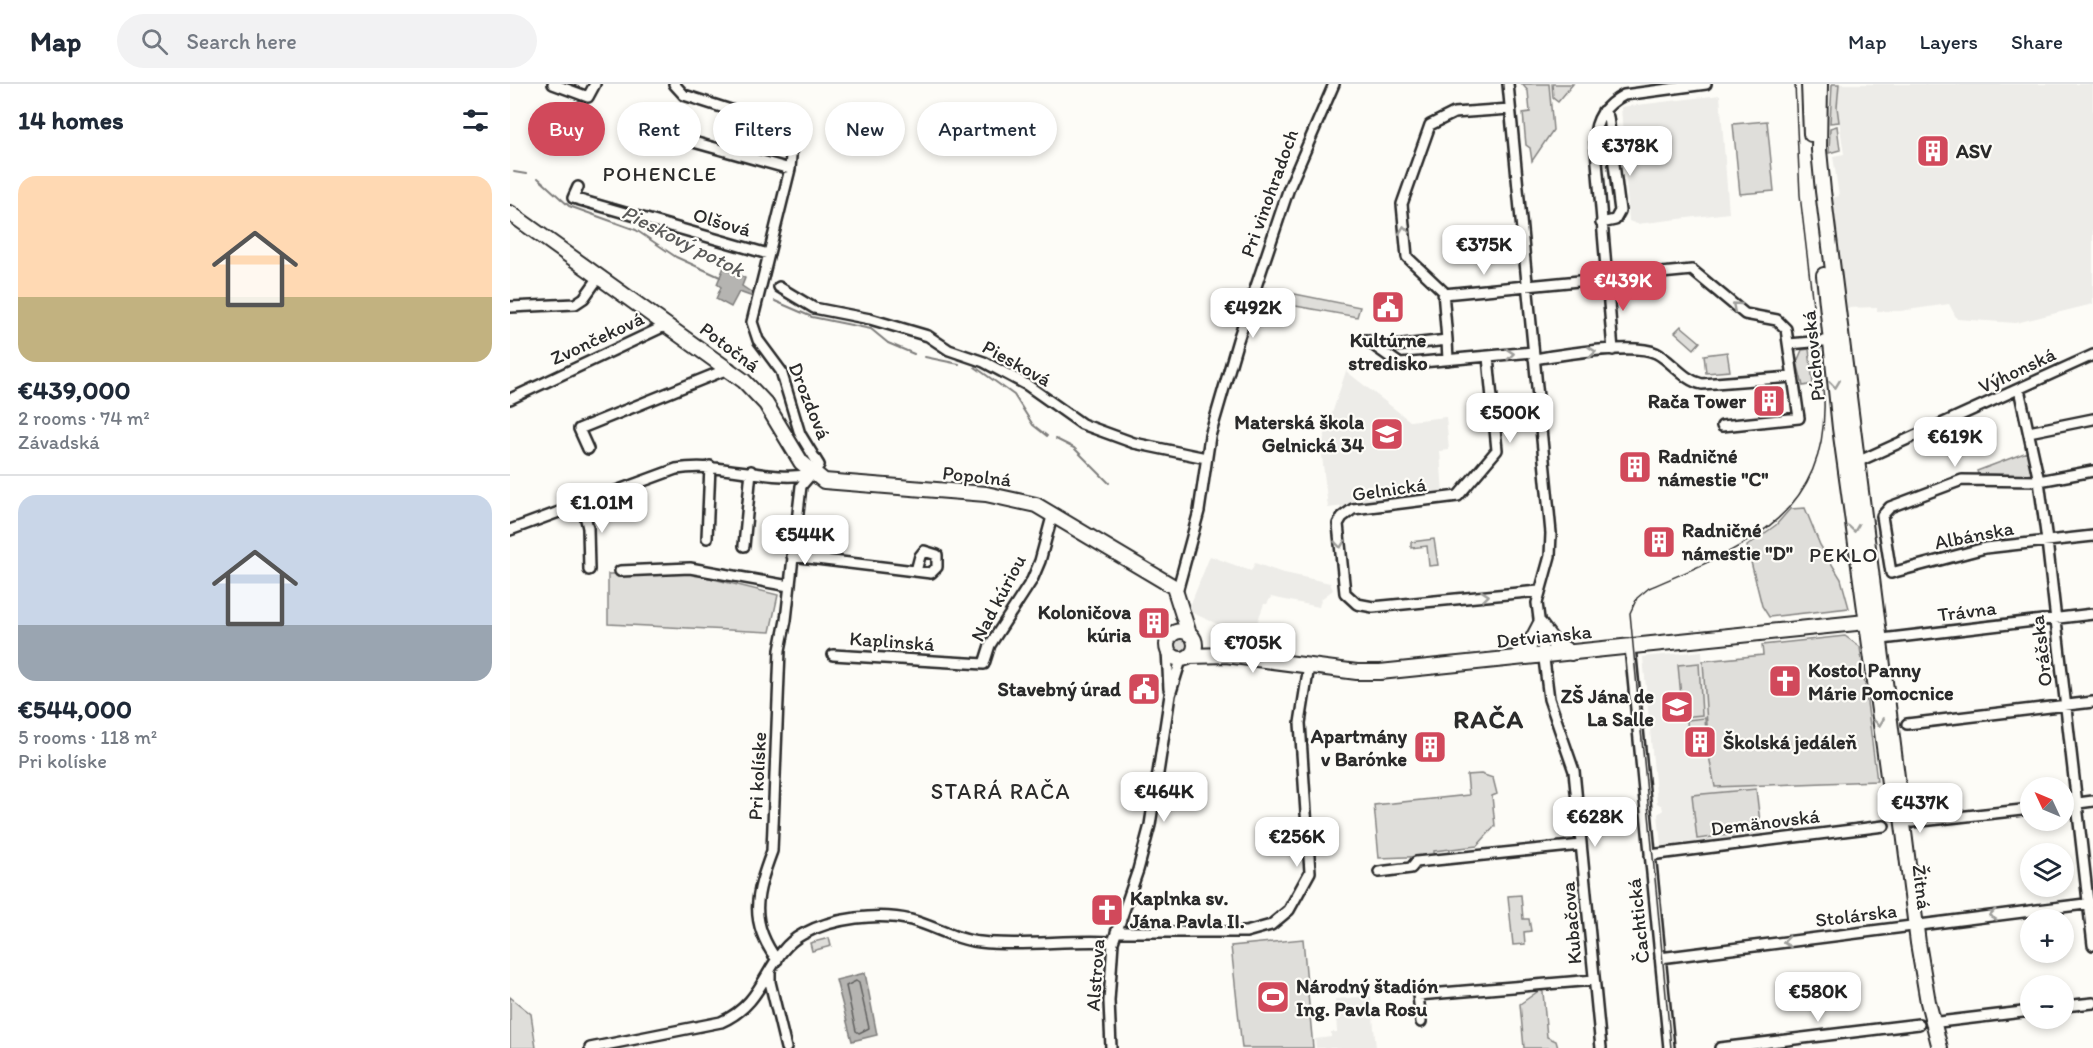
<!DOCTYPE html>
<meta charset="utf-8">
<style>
:root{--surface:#fff;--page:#f2f2f3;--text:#1f2937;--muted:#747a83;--line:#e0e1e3;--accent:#d1495b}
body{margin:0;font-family:Itim,sans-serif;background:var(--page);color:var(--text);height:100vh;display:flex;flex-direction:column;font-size:22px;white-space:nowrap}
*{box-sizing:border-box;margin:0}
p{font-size:20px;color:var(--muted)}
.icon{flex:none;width:33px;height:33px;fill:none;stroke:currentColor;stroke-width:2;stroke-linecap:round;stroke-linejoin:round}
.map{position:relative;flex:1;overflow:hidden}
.details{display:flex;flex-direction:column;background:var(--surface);width:510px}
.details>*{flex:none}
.guide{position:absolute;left:18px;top:18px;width:570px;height:54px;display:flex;gap:12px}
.needle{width:39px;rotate:314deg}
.controls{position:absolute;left:1510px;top:693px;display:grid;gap:12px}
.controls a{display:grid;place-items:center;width:54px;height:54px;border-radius:50%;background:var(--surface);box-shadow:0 3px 9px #0003;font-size:30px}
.price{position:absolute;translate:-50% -51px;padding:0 14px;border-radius:12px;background:#fff;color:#222;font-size:20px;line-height:39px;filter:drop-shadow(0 2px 3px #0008)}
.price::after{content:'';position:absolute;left:50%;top:36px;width:18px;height:14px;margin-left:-9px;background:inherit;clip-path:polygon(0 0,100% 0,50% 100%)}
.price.selected{background:var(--accent);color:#fff}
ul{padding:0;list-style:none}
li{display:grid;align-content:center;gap:12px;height:318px;padding:0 18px}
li+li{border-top:2px solid var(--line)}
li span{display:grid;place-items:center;height:186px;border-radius:18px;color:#555}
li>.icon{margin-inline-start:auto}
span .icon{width:108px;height:108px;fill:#fffc;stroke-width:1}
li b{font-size:26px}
h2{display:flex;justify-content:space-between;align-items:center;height:72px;padding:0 18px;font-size:26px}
.pill{padding:0 21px;border-radius:27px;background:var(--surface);box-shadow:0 3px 9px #0003;font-size:21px;line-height:54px}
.pill.selected{background:var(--accent);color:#fff}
header{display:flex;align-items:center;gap:36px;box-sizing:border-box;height:84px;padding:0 30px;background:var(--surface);border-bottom:2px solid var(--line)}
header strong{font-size:28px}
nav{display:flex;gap:33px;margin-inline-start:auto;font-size:21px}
.search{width:420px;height:54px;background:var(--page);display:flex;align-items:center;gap:15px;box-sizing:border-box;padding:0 21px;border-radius:33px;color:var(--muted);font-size:22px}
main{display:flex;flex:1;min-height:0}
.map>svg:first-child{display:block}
.built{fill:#edece8}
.green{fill:#dfdeda;stroke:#858482;stroke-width:1.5}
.water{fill:#b5b4b1;stroke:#7e7d7b;stroke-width:1.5}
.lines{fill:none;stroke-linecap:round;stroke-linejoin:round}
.shore{stroke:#626261;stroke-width:1.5}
.stream{stroke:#7e7d7b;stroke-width:2}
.street-casing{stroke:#2b2b2b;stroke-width:14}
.secondary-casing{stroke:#2b2b2b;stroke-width:18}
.street{stroke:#fdfcf7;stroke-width:9}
.secondary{stroke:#fdfcf7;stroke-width:14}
.tram{stroke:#2b2b2b;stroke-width:1.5}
.oneway{stroke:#9e9e9b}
.labels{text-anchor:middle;stroke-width:4.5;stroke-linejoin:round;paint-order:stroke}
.poi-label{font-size:20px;font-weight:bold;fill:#2b2b2b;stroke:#fdfcf7;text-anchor:start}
.street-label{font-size:20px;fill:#2b2b2b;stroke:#fdfcf7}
.neighbourhood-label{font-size:21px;letter-spacing:1.5px;fill:#2b2b2b;stroke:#fdfcf7}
.water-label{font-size:21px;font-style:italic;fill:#5b5b5a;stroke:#fdfcf7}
.quarter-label{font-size:22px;letter-spacing:1.5px;fill:#2b2b2b;stroke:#fdfcf7}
.district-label{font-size:26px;font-weight:bold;letter-spacing:1.5px;fill:#2b2b2b;stroke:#fdfcf7}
</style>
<header>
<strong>Map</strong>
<div class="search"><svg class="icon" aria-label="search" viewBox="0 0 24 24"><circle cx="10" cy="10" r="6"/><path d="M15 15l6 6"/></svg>Search here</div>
<nav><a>Map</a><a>Layers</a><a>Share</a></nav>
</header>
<main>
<section class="details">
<h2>14 homes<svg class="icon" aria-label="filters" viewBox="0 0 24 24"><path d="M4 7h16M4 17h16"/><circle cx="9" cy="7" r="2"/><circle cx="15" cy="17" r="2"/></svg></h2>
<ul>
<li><span style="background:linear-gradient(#ffd9b3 65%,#c2b280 0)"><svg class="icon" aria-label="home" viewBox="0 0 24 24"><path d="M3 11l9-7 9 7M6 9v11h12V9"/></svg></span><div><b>€439,000</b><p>2 rooms · 74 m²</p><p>Závadská</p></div></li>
<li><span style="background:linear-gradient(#c9d6e8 70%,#9aa5b1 0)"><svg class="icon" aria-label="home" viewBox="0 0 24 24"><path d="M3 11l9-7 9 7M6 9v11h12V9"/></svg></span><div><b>€544,000</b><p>5 rooms · 118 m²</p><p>Pri kolíske</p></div></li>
</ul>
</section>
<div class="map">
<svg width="1583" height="964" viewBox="0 0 1583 964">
<rect width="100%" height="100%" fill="#fdfcf7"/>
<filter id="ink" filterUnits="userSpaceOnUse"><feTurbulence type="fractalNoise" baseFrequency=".0167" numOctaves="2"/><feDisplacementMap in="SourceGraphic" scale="12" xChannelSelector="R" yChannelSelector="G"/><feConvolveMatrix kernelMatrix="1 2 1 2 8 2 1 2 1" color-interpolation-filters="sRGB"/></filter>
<g filter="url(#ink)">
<!-- built -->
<path class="built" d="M 1329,0 L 1583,0 L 1583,220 L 1506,239 L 1447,235 L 1439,220 L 1390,227 L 1367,227 L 1367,223 L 1336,224 L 1322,114 L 1329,112 L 1323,72 L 1334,70 L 1327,23 Z
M 1210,11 L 1219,129 L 1127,140 L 1119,137 L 1111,23 Z
M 836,287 L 900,337 L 936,333 L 939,366 L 930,367 L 933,410 L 818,424 L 811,363 Z
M 700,472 L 741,487 L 745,479 L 770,488 L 820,499 L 823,506 L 811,515 L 809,523 L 761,513 L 757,520 L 754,520 L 741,555 L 678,527 Z
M 1192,567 L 1199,672 L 1205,703 L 1247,701 L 1253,750 L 1151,762 L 1148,730 L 1153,726 L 1152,722 L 1147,719 L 1133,573 Z
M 861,912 L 866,964 L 806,964 L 805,955 L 821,953 L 821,948 L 827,948 L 825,915 Z"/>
<!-- green -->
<path class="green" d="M 1012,0 L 1039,0 L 1043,46 L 1022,77 L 1020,64 L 1016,61 L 1013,29 L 1020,28 L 1018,7 Z
M 1042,0 L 1063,0 L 1048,18 L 1043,14 Z
M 1322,0 L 1329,0 L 1327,23 L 1329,38 L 1320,39 Z
M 1257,37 L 1264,107 L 1230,110 L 1223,40 Z
M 1327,42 L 1330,66 L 1319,69 L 1320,44 Z
M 755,204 L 850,223 L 847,233 L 751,216 Z
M 1171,242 L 1190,258 L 1184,265 L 1165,248 Z
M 1299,265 L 1303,300 L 1293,302 L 1287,278 L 1292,266 Z
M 1217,268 L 1220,287 L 1196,289 L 1194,271 Z
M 1517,368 L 1522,391 L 1468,390 L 1467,387 Z
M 1295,424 L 1310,461 L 1331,495 L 1339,524 L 1259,533 L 1252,522 L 1237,462 L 1266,441 L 1280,425 Z
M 924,455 L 928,481 L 919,482 L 917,462 L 901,464 L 901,458 Z
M 179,489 L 268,511 L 260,548 L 98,540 L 98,490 Z
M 705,543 L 735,553 L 733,560 L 703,548 Z
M 1335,552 L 1350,563 L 1367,697 L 1205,703 L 1199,672 L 1193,577 L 1253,571 L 1252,561 Z
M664 561a7 7 0 1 1 14 0a7 7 0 1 1-14 0Z
M 1189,579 L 1192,631 L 1173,633 L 1168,581 Z
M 1195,634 L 1196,649 L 1178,650 L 1177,636 Z
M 971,690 L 983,694 L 987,710 L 982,712 L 985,742 L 967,762 L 924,767 L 924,772 L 869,774 L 864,721 L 959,711 L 957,691 Z
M 1246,705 L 1251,747 L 1187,755 L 1182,711 Z
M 1011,811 L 1013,835 L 1019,835 L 1021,847 L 1014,848 L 1015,860 L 1003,861 L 998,812 Z
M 319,854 L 321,862 L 302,867 L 300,859 Z
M 793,855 L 803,964 L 732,964 L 721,862 Z
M 1030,906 L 1033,908 L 1037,953 L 1046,957 L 1048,964 L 1014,964 L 1010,920 Z
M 0,913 L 21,930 L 26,964 L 0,964 Z"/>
<!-- water -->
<path class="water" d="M 214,183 L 235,194 L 232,202 L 244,210 L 243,213 L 229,208 L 221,223 L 206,215 L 211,203 L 207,200 Z
M 355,889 L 367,951 L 342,957 L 326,896 Z"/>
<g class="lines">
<!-- shore -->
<path class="shore" d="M 346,897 L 349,899 L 359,944 L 349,949 L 346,947 L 336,902 Z"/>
<!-- stream -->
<path class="stream" d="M 4,88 L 16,90
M 28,94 L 59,122 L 126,146 L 166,173 L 210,193
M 265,217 L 302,233 L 361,245 L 378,259 L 404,270
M 415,273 L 449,280
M 465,283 L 504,311 L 523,341 L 537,352
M 546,355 L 564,364 L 599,399"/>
<!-- street casing -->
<g class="street-casing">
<path id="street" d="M 43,0 L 78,13 L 85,0
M 164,0 L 174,11 L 283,46 L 280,85 L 242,238 L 248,256 L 271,287 L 290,350 L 309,381 L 291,402 L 276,536 L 270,566 L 262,767 C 246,810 238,837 267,876
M 998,0 L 1041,449 L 1040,472 L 1027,519 L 1039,615 L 1064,687 L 1091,964
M 119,40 L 280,85
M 68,103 L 63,114 L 258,170
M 1091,139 L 1105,136 L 1110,127 L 1098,33 L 1093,27
M 269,203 L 304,224 L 360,235 L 418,252 L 439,266 L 474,278 L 517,301 L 572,340 L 624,359 L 696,374
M 934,210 L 1182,186 L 1235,230 L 1267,236 L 1276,245 L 1289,334 L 1212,342
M 0,223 L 65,220 L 74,214 L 89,193
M 856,256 L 890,280 L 1023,268
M 937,256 L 933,207 L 897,173 L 892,120 L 920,41 L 944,29 L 1000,25
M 1279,260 L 1324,256
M 867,264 L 937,256 L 938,276
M 1103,266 L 1085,54 C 1085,34 1097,20 1114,11 L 1196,0
M 978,273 L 987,366 L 948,412 L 843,425 L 832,433 L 828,440 L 835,509 L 847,520 L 863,523 L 1029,507
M 1024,275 C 1050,271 1124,258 1146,269 C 1162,277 1173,296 1192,300 L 1282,293
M 1509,305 L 1529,397 L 1537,457 L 1583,861
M 0,315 L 157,241
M 1519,348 L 1583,335
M 78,365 L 69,345 L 220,284
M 1345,379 L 1583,271
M 1583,387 L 1529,397 L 1452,396 L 1380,423 L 1372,432 L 1381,489 L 1475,464 L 1583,452
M 72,418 L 78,444 L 79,486
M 0,446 L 166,385 C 213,377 258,399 302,390
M 197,454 L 200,382
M 234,462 L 241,387
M 282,472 L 421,489 L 427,483 L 427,471 L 414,467 L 410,472 L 406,487
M 110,487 L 180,484 L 279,502
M 667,508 L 689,427 L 700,352 L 728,256 L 779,104 L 824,0
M 1372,555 L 1583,530
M 1120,563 L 1159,964
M 657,565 L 659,605
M 323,571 L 474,580 L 480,561 L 522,496 L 530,477 L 543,429
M 1397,640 L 1583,618
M 1554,721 L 1583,717
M 1402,738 L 1521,725
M 1140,771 L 1374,742
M 869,788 L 901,784 L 906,778 L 1071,761
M 606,848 L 736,848 L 761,841 L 779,826 L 800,788 L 790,639 L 799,582
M 1150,874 L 1583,819
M 260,887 L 260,898 L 276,964
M 1554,922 L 1583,919
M 911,938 L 908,911 L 1084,896
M 1429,938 L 1521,927
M 80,964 L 211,938 C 258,918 255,870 293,850 C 322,834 369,828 401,836 C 424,842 446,856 470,858 C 514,863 559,855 603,858
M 601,964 L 599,917 L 603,858 L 628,786 L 640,741 L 660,611 L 671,576
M 1210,964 L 1409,940"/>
</g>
<!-- secondary casing -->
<g class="secondary-casing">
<path id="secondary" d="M 1299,0 L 1301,50
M 1310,0 L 1309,66 L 1313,107 L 1408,859 L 1418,918 L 1430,964
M 0,129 L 234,297 L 256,320 L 291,378 L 314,397 L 476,410 L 526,421 L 664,503 L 679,550
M 1314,191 L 1330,344 L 1383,728
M657 561a14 14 0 1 1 28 0a14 14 0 1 1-28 0Z
M 680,572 L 716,571 L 847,588 L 870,588 L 1356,538
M 1005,574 L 1019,562 L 1030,541 L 1043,558 L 1061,569"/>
</g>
<!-- street -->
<use href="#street" class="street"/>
<!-- secondary -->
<use href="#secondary" class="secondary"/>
<!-- tram -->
<path class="tram" d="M 1161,964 L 1120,529 L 1127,514 L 1139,504 C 1229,465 1318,435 1314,315 L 1290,111 L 1285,0"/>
</g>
<!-- one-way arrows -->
<defs><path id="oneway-chevron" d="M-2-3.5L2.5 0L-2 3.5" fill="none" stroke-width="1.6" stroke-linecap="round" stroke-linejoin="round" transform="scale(1.5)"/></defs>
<g class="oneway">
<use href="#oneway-chevron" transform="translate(894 146) rotate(-97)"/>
<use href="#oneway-chevron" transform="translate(1226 222) rotate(-139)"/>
<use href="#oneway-chevron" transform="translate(1082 268) rotate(-6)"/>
<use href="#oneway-chevron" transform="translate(1000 270) rotate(-6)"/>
<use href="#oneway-chevron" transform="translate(1325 300) rotate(83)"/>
<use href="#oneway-chevron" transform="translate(1344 444) rotate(82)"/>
<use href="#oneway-chevron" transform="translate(830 460) rotate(84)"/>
<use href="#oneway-chevron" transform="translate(975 512) rotate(-6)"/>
<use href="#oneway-chevron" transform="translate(1369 638) rotate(83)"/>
<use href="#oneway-chevron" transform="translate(1483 831) rotate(173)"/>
<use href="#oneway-chevron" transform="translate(1277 858) rotate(173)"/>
</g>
</g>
<!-- icons -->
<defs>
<g id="building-square" transform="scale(1.725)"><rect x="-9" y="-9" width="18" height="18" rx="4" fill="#d1495b" stroke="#fdfcf7"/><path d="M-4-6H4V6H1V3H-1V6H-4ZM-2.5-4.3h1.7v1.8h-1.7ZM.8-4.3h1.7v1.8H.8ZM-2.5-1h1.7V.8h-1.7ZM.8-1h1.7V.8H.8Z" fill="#fff"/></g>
<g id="civic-square" transform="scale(1.725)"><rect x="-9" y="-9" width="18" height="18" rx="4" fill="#d1495b" stroke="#fdfcf7"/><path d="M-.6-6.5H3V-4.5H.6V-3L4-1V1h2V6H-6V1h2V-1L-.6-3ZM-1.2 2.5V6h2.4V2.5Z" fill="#fff"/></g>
<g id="school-square" transform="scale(1.725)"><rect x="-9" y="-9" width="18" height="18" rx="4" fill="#d1495b" stroke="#fdfcf7"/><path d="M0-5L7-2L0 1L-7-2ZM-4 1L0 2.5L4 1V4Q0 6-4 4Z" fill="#fff"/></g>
<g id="church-square" transform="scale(1.725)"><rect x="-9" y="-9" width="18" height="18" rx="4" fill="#d1495b" stroke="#fdfcf7"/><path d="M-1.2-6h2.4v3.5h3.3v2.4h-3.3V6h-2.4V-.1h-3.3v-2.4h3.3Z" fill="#fff"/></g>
<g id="stadium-square" transform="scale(1.725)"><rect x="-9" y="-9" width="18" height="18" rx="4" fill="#d1495b" stroke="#fdfcf7"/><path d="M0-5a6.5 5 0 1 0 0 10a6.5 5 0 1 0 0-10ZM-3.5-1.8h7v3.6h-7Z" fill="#fff"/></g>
</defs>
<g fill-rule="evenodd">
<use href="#building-square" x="1423" y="67"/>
<use href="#civic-square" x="878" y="223"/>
<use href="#building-square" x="1259" y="317"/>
<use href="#school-square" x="877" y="350"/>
<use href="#building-square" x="1125" y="383"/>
<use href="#building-square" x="1149" y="458"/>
<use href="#building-square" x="644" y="539"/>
<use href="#church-square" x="1275" y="597"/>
<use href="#civic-square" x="634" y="605"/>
<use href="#school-square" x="1167" y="623"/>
<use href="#building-square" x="1190" y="658"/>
<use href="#building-square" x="920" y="663"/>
<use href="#church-square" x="597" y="826"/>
<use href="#stadium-square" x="763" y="913"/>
</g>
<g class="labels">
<!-- poi labels -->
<g class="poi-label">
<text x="1446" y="74">ASV</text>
<text x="878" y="263" text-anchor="middle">Kultúrne<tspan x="878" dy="23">stredisko</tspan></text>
<text x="1236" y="324" text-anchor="end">Rača Tower</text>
<text x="854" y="345" text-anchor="end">Materská škola<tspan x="854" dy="23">Gelnická 34</tspan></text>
<text x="1148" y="379">Radničné<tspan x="1148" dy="23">námestie "C"</tspan></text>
<text x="1172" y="453">Radničné<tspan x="1172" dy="23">námestie "D"</tspan></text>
<text x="621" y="535" text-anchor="end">Koloničova<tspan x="621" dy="23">kúria</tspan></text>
<text x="1298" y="593">Kostol Panny<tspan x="1298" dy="23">Márie Pomocnice</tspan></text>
<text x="611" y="612" text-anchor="end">Stavebný úrad</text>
<text x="1144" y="619" text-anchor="end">ZŠ Jána de<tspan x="1144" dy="23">La Salle</tspan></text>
<text x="897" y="659" text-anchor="end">Apartmány<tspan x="897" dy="23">v Barónke</tspan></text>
<text x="1213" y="665">Školská jedáleň</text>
<text x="620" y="821">Kaplnka sv.<tspan x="620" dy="23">Jána Pavla II.</tspan></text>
<text x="786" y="909">Národný štadión<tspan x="786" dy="23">Ing. Pavla Rosu</tspan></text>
</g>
<!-- street labels -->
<g class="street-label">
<text transform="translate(759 109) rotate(-70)" y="7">Pri vinohradoch</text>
<text transform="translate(212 138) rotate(16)" y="7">Olšová</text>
<text transform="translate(87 254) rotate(-25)" y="7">Zvončeková</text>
<text transform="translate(220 263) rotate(37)" y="7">Potočná</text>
<text transform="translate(1303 272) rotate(-96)" y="7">Púchovská</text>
<text transform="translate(507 279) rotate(29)" y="7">Piesková</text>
<text transform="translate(1507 286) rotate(-25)" y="7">Výhonská</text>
<text transform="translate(300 317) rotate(68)" y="7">Drozdová</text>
<text transform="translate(467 392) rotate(6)" y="7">Popolná</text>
<text transform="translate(879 405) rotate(-8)" y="7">Gelnická</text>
<text transform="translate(1464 451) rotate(-11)" y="7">Albánska</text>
<text transform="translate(488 514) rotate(-62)" y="7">Nad kúriou</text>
<text transform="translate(1457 527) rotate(-7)" y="7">Trávna</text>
<text transform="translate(1034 552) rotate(-6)" y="7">Detvianska</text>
<text transform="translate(382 557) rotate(4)" y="7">Kaplinská</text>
<text transform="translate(1531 567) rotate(-97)" y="7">Oráčska</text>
<text transform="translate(247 692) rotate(-87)" y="7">Pri kolíske</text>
<text transform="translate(1255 738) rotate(-7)" y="7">Demänovská</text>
<text transform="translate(1412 803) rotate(83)" y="7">Žitná</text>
<text transform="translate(1346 831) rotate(-7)" y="7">Stolárska</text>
<text transform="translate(1128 837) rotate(-96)" y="7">Čachtická</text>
<text transform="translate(1061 839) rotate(-95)" y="7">Kubačova</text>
<text transform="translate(585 891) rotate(-86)" y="7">Alstrova</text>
</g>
<!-- neighbourhood labels -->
<g class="neighbourhood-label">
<text x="150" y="97">POHENCLE</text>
<text x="1334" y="478">PEKLO</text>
</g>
<!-- water labels -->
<g class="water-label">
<text transform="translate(173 157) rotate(27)" y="7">Pieskový potok</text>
</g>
<!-- quarter labels -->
<g class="quarter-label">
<text x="491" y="715">STARÁ RAČA</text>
</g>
<!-- district labels -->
<g class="district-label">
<text x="979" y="644">RAČA</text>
</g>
</g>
</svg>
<div class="controls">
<a><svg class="needle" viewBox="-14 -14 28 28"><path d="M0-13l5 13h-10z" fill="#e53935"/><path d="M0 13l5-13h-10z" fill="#747a83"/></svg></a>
<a><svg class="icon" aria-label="layers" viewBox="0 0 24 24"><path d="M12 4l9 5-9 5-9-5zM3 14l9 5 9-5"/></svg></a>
<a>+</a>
<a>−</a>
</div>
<b class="price" style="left:1120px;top:93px">€378K</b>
<b class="price" style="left:974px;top:192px">€375K</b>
<b class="price selected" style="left:1113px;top:228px">€439K</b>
<b class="price" style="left:743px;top:255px">€492K</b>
<b class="price" style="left:1000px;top:360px">€500K</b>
<b class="price" style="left:1445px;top:384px">€619K</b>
<b class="price" style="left:92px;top:450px">€1.01M</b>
<b class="price" style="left:295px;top:482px">€544K</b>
<b class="price" style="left:743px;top:590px">€705K</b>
<b class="price" style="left:654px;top:739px">€464K</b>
<b class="price" style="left:1410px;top:750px">€437K</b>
<b class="price" style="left:1085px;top:764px">€628K</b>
<b class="price" style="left:787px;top:784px">€256K</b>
<b class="price" style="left:1308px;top:939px">€580K</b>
<div class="guide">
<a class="pill selected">Buy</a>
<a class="pill">Rent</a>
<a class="pill">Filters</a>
<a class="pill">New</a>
<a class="pill">Apartment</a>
</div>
</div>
</main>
